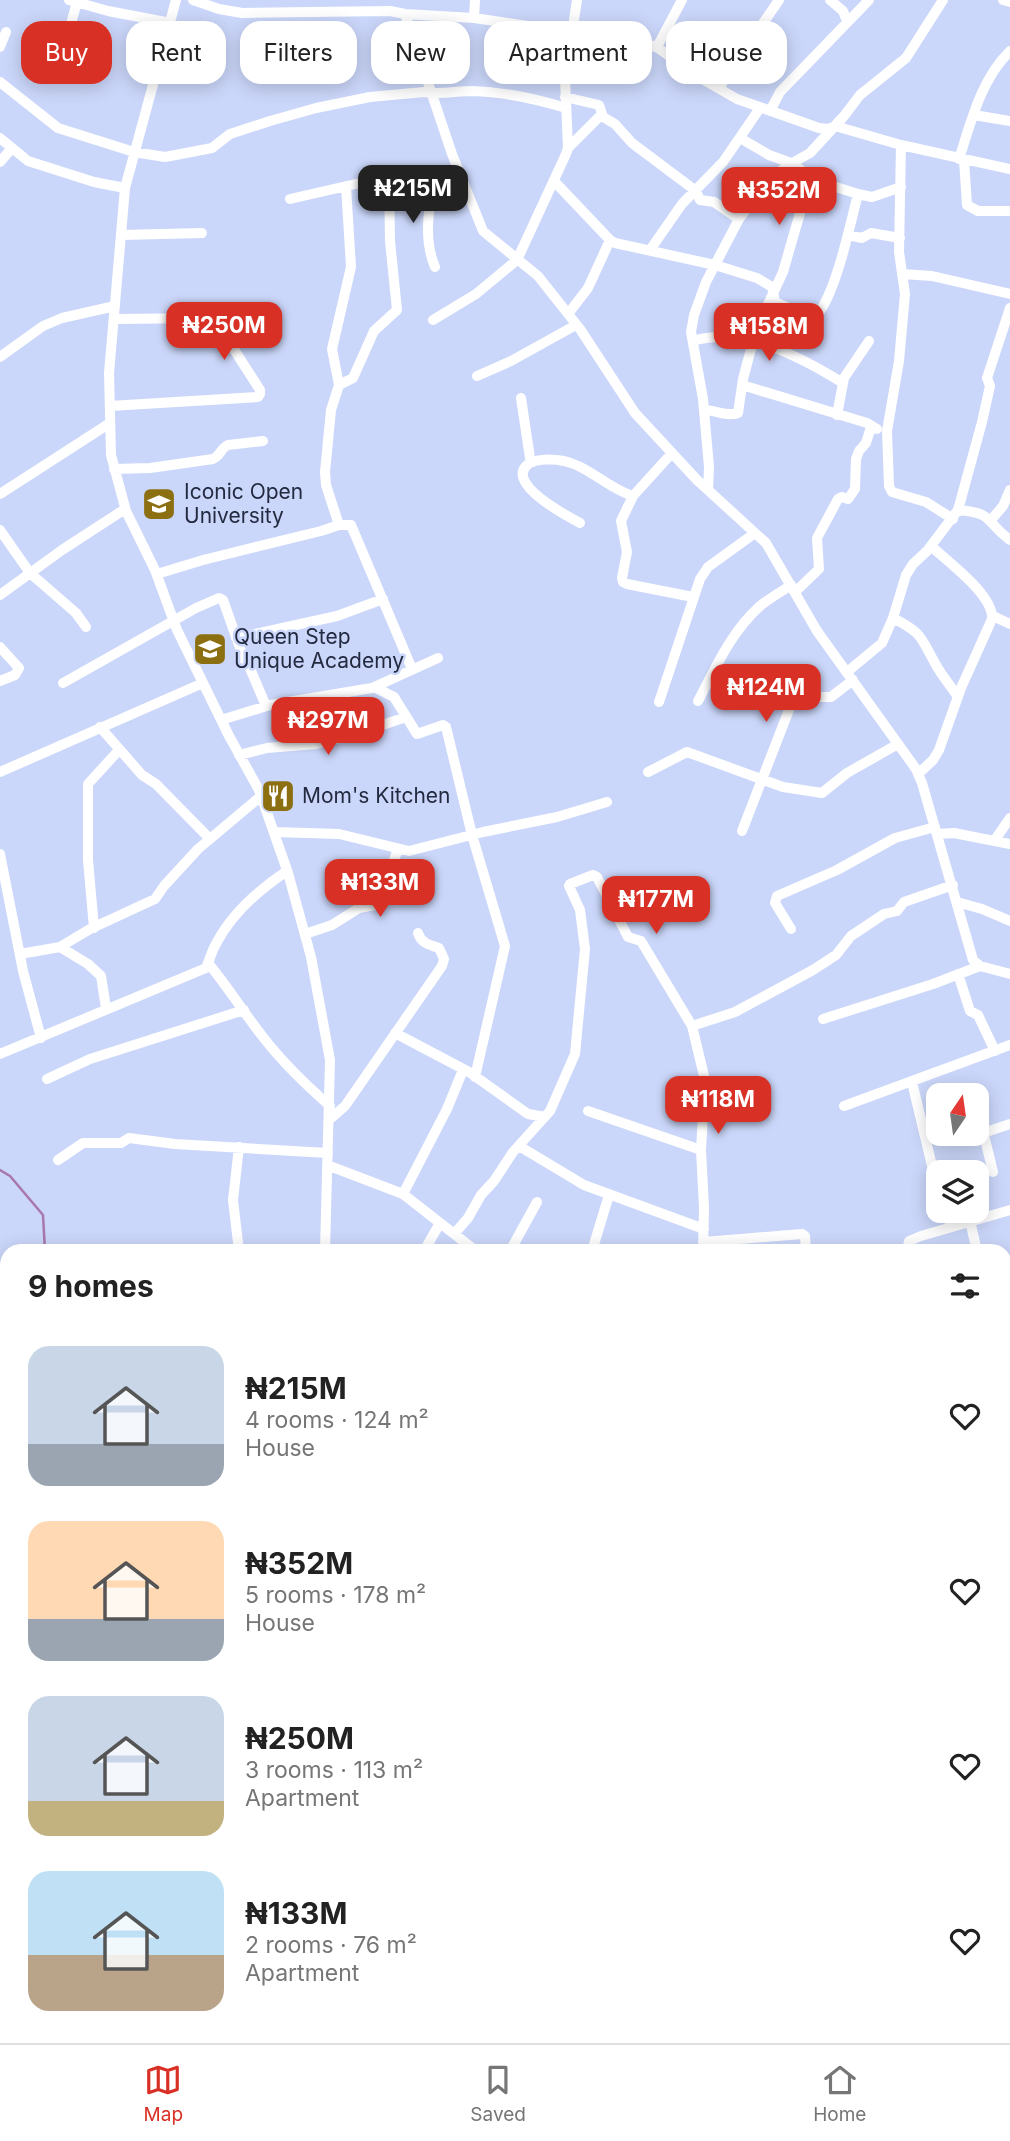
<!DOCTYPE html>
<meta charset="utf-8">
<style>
:root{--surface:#fff;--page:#f6f6f6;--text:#222;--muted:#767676;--line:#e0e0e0;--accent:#d93025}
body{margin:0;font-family:Inter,sans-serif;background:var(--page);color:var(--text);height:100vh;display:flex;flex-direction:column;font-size:26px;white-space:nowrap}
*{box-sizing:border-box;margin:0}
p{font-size:23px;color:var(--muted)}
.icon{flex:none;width:38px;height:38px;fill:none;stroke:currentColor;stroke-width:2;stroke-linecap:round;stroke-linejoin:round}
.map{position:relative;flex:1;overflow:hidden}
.drawer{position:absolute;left:0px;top:1244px;width:1012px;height:800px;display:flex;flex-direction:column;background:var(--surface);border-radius:21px 21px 0 0;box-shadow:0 4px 18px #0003}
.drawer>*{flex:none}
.guide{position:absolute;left:21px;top:21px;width:970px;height:63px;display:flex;gap:14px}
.needle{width:46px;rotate:13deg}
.controls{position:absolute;left:926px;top:1083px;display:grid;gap:14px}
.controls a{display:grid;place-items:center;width:63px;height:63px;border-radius:14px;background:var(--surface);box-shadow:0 4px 18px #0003;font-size:35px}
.price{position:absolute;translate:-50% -60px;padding:0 16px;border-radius:14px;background:var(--accent);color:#fff;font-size:23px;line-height:46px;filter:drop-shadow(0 2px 4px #0008)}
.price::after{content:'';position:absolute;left:50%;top:42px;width:21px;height:16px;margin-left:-10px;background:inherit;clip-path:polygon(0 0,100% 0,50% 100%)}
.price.current{background:#222;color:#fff}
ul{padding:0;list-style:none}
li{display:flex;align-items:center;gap:21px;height:175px;padding:0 28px}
li span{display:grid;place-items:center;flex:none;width:196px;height:140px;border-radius:21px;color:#555}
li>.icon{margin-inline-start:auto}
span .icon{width:84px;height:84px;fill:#fffc;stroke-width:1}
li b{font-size:30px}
h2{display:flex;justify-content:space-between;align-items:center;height:84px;padding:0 28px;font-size:30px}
.tag{padding:0 24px;border-radius:21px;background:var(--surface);box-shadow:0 4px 18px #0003;font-size:24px;line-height:63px}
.tag.current{background:var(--accent);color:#fff}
.tab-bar{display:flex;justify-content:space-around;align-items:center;height:98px;border-top:2px solid var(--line);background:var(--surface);font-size:19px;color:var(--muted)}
.tab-bar a{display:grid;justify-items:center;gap:4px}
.tab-bar .current{color:var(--accent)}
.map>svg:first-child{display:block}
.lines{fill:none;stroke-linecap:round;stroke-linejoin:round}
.stream{stroke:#a877ac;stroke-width:2.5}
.minor{stroke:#fff;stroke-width:10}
.labels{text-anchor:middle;stroke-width:5;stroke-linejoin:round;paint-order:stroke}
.poi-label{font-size:21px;fill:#232a40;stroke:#cbd7fa;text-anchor:start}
</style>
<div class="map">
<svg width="1010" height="2043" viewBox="0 0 1010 2043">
<rect width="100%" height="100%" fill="#cbd7fa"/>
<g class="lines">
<!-- stream -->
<path class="stream" d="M 0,1170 L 10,1176 L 43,1215 L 45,1251
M 0,1300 L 7,1295
M 0,1339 L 7,1342
M 138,2043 L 139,2037"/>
<!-- minor -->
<path class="minor" d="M 69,0 L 108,11 L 171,23
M 176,0 L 125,188 L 109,373 L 111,455 L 126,511 L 155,570 L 177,630 L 229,736 L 259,790 L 288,873 L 311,957 L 330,1060 L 325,1251
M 193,0 L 219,9 L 242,13 L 390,11 L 405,14 L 474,18 L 644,43 L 658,48 L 697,76 L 737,99 L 819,128 L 828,129 L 835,126 L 901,145 L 1010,169
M 830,0 L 843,11 L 847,21
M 1003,0 L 1010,2
M 405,14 L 452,154 L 483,231 L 538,276 L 580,329 L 635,413 L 697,480 L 766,543 L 817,631 L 916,769 L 922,783 L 973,960 L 980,966 L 1010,974
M 474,18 L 475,0
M 572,33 L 577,0
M 0,47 L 6,32
M 657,47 L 682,0
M 28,58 L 53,65 L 60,63 L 77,2
M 0,82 L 58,128 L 134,152 L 165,157 L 212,148 L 230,134 L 270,121 L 316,108 L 370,97 L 424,92 C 440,95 456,91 473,91 C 505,92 536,99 566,108
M 719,88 L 779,0
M 565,97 L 599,105 L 603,117 L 615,124 L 632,143 L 696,191 L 700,200 L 714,202 L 739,219
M 770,111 L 780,92 L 869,0
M 974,115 L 1010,121
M 0,138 L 28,161 L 94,182 L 125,188
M 740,138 L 769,155 L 791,163 L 817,181 L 858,194 L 872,197 L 901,187
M 901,145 L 899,252 L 905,294 L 899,361 L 887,431 L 889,486 L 892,492 L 926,502 L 953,519
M 568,148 L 601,115
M 959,159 C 971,122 981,79 1010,51
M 964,160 L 967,205 L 978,211 L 1010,211
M 0,162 L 12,148
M 434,179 C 429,208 423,239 435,267
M 554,181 L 610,240 L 615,243 L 715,265 L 757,278 L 772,287 L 775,302 L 810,317 L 817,315 C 836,293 850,225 858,194
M 290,199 L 373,180 L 462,178
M 121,235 L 202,233
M 848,235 L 862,238 L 871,233 L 900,238
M 650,250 L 682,204 L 723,162 L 760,108
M 902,274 L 932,276 L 1010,294
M 568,314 L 588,288 L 610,240
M 433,320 L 476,294 L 517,260 L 566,154 L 568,148 L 563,32
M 693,341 C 743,326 801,357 843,383
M 0,357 L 43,326 L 62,318 L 115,306
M 477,376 L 511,361 L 576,325
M 339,385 L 353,378 L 374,331 L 397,310 L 390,241 L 389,180
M 742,385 L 867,423 L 877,429
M 521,398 L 530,458 L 533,462
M 110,406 L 258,397 L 260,394 L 260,390 L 214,318 L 114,319
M 704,410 C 715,410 727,417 738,413 L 743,379 L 756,330 L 783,272 L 800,213 L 817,181
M 837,415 L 844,378 L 869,341
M 672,453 L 633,496 L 621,521 L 627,552 L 622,578 L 623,582 L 627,584 L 693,597
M 114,469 L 150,468 L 213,459 C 220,456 221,448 228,445 L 263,441
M 708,490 L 709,467 L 703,399 L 691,332 L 694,315 L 706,282 L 739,219 L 758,193 L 785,167 L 810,153 L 844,116 L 860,95 L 906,58 L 943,0
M 0,494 L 110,423
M 958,510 C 995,513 984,521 1010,540
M 991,520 L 1003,506 L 1010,490
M 580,523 C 567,516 506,484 527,465 C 535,458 554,459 564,461 C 590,467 609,489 633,496
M 339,525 L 326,485 L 325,472 L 331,410 L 339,385 L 332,349 L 351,267 L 346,186
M 0,530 L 30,573 L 76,613 L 86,627
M 157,574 L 203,560 L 321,531 L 339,525 L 351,525 L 412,669
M 795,592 L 819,569 L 817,538 L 838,499 L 842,497 L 848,499 L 855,489 L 856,459 L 859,451 L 866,443 L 871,427
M 0,595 L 62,550 L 125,509
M 993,616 L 1010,624
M 893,618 C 924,634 920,637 936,665 C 942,676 951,686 958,697
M 236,638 L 337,616 L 383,599
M 0,647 L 19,668 L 15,675 L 0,681
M 847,672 L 882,643 L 893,618 L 906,575 L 913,564 L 927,551 L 958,510 L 982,422 L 990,386 L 987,378 L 1010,308
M 63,683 L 196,608 L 219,598 L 223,600 L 245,662 L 249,666 L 266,706
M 374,687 L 394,697 L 417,734 L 443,725 L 446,727 L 472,835 L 505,946 L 475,1077
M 698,701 C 715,669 731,632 759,607 C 768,599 781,592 791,585
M 659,702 L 700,579 L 708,567 L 755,533
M 221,720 L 270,705 L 372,688 L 438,658
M 100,727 L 142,775 L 156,784 L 210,839
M 239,755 L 267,748 L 316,744 L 356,734 L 406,717
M 0,772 L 203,683
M 648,772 L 687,752 L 783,787 L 822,793 L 847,773 L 898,744
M 918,774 L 933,760 L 939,750 L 961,688 L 992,619 C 994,595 948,562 931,546
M 742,831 L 794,697 L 831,697 L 853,680
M 274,832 L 339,834 L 409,851 L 483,832 L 557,817 L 607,802
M 937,834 L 954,833 L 1010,844
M 994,841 L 1010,818
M 0,854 L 23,971 L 41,1038
M 957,902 L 982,909 L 1010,921
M 94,928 L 88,860 L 88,784 L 119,750
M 791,929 L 775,903 L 777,896 L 837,870 L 895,838 L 935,827
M 305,934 L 332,925 L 359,908 L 375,905 L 379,901 L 398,849
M 60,947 L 88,964 L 101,976 L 106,1008
M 20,954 L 60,947 L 90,929 L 155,899 L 164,886 L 198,849 L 261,796
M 208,963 C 228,987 244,1013 263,1037 C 283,1063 306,1085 330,1106
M 958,974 L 970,1011 L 978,1015 L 995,1051
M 823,1019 L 933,984 L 980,966
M 692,1026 L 735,1012 L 813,970 L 836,955 L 851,936 L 884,914 L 897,911 L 904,902 L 953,885
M 395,1033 L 469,1072 L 528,1114 L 545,1117
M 0,1054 L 206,968 C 210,959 212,950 217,942 C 233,912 260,889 287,871
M 47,1079 L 90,1059 L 244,1010
M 912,1082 L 938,1191
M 844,1106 L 1010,1045
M 588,1111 L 701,1150
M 330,1119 L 345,1106 L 442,966 L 444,959 L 439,948 C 429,945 421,943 418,933
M 519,1146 L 584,1185 L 704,1229
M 58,1160 L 83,1143 L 121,1143 L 129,1138 L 175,1144 L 328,1153
M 327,1165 L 403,1194 L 476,1251
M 993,1172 L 984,1135 L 986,1132 L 1010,1124
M 403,1194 L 447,1109 L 463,1070
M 946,1211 L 951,1227
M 970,1221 L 977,1251
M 454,1234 L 468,1218 L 481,1195 L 494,1181 L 513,1152 L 550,1111 L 575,1054 L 585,949 L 580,910 L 569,886 L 570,884 L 593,875 L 597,877 L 628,937 L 641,941 L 692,1026 L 705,1080 L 701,1150 L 704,1208 L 703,1251
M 703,1242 L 802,1234 L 805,1236 L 806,1251
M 239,1251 L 233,1200 L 239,1147
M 424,1251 L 440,1223
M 510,1251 L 537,1202
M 592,1251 L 609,1195
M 907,1251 L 909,1241 L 921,1236 L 1010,1210
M 1004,1332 L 1010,1330
M 1004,1378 L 1010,1376
M 0,1442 L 7,1450
M 1004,1518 L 1010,1516
M 1009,1598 L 1010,1597
M 0,1753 L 7,1754
M 0,1966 L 7,1967
M 339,2037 L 343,2043
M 443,2037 L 447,2043
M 547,2037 L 552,2043
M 830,2037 L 841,2040 L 849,2037
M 16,2043 L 16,2037
M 349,2043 L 359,2037
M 510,2043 L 521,2037
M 567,2043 L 573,2037
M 729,2043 L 730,2037"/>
</g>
<!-- icons -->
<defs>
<g id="university-square" transform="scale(1.75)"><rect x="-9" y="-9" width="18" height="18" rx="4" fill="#8c6f11" stroke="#cbd7fa"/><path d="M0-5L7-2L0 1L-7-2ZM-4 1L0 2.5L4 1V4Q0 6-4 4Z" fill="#fff"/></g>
<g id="school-square" transform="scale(1.75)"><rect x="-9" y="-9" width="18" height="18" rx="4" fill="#8c6f11" stroke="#cbd7fa"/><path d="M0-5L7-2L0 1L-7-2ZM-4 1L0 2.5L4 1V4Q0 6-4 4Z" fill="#fff"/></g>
<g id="restaurant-square" transform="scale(1.75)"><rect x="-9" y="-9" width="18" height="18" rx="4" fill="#8c6f11" stroke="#cbd7fa"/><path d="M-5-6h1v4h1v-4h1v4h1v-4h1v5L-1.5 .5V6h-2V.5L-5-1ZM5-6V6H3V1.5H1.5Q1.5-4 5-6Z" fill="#fff"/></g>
</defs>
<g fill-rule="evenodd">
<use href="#university-square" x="159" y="504"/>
<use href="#school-square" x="210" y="649"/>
<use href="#restaurant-square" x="278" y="796"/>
</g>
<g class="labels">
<!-- poi labels -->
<g class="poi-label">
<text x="184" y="499">Iconic Open<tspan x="184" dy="24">University</tspan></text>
<text x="234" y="644">Queen Step<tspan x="234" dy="24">Unique Academy</tspan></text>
<text x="302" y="803">Mom's Kitchen</text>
</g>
</g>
</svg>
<div class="controls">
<a><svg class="needle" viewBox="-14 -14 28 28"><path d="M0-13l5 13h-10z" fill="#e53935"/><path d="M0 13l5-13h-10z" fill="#767676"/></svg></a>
<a><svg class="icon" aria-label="layers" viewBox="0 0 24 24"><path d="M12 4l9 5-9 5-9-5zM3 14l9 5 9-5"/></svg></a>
</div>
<b class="price current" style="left:413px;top:225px">₦215M</b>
<b class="price" style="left:779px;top:227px">₦352M</b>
<b class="price" style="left:224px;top:362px">₦250M</b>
<b class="price" style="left:769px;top:363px">₦158M</b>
<b class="price" style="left:766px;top:724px">₦124M</b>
<b class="price" style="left:328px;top:757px">₦297M</b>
<b class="price" style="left:380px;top:919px">₦133M</b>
<b class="price" style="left:656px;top:936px">₦177M</b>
<b class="price" style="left:718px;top:1136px">₦118M</b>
<div class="guide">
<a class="tag current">Buy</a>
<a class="tag">Rent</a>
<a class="tag">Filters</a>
<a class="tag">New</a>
<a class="tag">Apartment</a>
<a class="tag">House</a>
</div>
<section class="drawer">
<h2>9 homes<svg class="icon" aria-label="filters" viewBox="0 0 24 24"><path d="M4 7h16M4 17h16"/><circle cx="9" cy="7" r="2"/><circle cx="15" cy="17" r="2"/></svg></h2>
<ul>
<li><span style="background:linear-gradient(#c9d6e8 70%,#9aa5b1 0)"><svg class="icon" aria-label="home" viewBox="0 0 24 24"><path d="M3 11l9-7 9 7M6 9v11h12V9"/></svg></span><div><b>₦215M</b><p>4 rooms · 124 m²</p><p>House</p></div><svg class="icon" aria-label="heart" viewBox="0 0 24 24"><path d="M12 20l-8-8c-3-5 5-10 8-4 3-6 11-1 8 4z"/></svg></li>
<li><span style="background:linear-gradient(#ffd9b3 70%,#9aa5b1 0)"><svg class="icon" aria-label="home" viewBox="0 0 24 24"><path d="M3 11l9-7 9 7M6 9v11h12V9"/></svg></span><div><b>₦352M</b><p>5 rooms · 178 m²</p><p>House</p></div><svg class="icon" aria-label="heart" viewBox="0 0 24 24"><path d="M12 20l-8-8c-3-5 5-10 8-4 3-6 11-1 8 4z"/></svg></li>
<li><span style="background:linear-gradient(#c9d6e8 75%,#c2b280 0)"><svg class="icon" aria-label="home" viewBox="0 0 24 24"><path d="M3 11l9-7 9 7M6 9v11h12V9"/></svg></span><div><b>₦250M</b><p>3 rooms · 113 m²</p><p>Apartment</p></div><svg class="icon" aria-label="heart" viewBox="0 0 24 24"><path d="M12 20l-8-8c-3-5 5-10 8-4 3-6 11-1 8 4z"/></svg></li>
<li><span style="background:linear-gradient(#bfe0f5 60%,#b9a48a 0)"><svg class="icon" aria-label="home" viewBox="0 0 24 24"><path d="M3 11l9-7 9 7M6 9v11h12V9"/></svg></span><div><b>₦133M</b><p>2 rooms · 76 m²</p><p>Apartment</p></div><svg class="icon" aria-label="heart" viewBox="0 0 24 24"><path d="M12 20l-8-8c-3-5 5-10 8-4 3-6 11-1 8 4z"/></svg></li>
</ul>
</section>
</div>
<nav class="tab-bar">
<a class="current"><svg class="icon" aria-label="map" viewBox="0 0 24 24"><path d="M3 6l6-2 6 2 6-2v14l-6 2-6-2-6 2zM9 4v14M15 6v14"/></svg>Map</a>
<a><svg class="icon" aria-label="saved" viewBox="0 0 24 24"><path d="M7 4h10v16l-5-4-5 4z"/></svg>Saved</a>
<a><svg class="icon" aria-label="home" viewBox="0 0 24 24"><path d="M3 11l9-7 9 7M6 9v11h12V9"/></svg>Home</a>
</nav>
